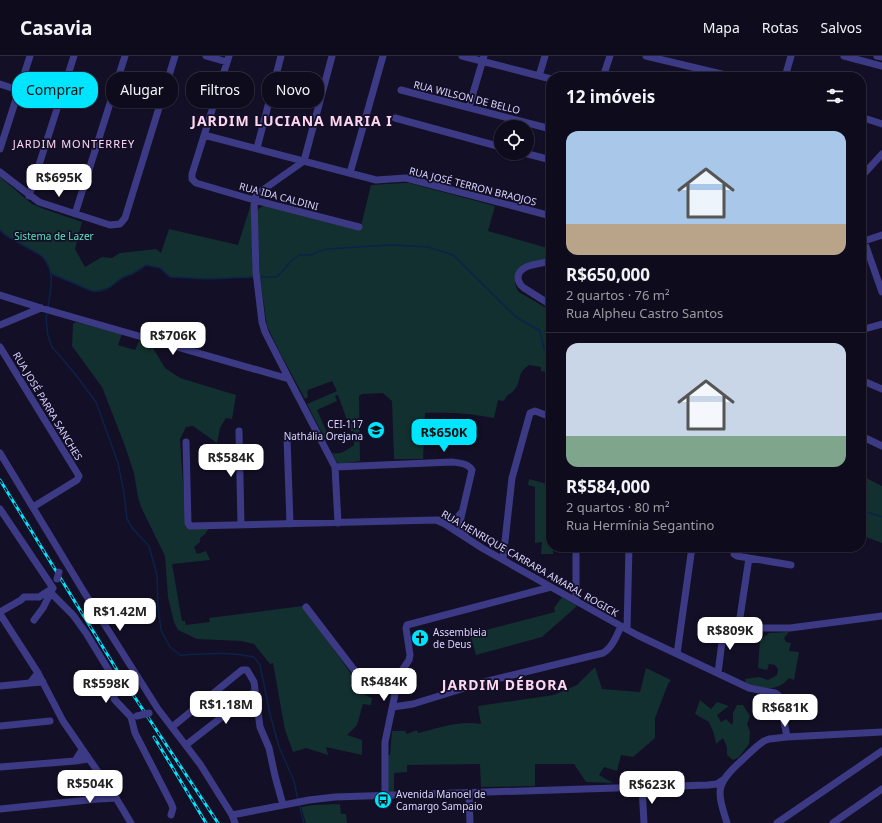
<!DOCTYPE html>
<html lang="pt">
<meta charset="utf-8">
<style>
:root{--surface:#0e0b1c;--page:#171425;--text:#f1f3f6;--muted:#9b9ba3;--line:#2e2b3b;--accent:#00e5ff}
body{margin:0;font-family:"Noto Sans",sans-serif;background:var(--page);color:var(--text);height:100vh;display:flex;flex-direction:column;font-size:15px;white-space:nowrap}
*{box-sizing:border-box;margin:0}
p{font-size:13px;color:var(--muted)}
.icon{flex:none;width:22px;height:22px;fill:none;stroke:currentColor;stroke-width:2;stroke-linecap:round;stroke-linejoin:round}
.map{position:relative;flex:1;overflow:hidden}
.sheet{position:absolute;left:546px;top:16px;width:320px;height:480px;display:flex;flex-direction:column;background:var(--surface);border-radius:16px;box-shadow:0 1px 3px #0004,0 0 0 1px var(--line)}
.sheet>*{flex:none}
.top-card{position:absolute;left:12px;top:16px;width:380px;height:36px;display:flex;gap:8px}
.fabs{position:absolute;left:494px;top:64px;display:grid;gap:8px}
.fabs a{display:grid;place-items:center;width:40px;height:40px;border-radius:50%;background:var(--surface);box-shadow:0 1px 3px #0004,0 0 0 1px var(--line);font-size:20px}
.price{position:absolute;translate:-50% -34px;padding:0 9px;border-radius:8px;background:#fff;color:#222;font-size:13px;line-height:26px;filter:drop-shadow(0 1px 2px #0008)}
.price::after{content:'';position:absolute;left:50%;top:24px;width:12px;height:9px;margin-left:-6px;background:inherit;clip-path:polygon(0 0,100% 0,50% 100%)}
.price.active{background:var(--accent);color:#111}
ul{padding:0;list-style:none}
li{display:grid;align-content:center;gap:8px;height:212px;padding:0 20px}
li+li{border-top:1px solid var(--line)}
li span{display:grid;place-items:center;height:124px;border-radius:12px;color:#555}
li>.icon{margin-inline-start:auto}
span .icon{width:72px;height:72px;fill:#fffc;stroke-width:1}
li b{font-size:17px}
h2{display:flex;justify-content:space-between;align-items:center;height:48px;padding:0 20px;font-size:17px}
.pill{padding:0 14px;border-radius:16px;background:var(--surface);box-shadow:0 1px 3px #0004,0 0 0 1px var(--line);font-size:14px;line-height:36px}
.pill.active{background:var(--accent);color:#111}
header{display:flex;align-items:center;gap:24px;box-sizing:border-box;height:56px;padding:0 20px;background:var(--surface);border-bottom:1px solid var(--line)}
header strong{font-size:19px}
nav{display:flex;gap:22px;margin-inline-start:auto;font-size:14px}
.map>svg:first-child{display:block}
.green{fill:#12302f}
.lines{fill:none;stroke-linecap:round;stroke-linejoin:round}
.stream{stroke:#0c2248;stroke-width:1.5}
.minor{stroke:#3d3a85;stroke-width:7}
.rail-casing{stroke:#00e5ff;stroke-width:3}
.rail{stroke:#130f26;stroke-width:1.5;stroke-dasharray:4.5;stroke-linecap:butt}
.minor-bridge{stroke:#3d3a85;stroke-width:7}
.labels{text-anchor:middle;stroke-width:3.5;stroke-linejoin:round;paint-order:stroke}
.street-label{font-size:10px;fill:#d9d4ff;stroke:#130f26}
.park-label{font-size:10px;fill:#5fe0c0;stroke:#130f26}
.poi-label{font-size:10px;fill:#d9d4ff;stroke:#130f26;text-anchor:start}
.neighbourhood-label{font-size:11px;letter-spacing:1px;fill:#ffd6f0;stroke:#130f26}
.district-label{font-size:14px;font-weight:bold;letter-spacing:1px;fill:#ffd6f0;stroke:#130f26}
</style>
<header>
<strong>Casavia</strong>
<nav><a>Mapa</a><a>Rotas</a><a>Salvos</a></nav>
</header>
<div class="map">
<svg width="882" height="767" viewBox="0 0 882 767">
<rect width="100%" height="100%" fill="#130f26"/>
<!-- green -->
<path class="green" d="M 0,121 L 32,148 L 44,153 L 82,166 L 75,193 L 85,211 L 102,201 L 112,202 L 120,197 L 156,193 L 161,197 L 169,173 L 238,189 L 251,148 L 253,221 L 207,223 L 170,221 L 160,212 L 146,209 L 132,219 L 125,220 L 111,231 L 97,235 L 91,235 L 52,218 L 46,205 L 42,200 L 5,179 L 0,174 Z
M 403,127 L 409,127 L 495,150 L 488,175 L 551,193 L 551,203 C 537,206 516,205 515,224 C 515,229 516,232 519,236 L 551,255 L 551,317 L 541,315 L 541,311 L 529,309 C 516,318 522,324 515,333 C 511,339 508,336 504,345 L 498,344 L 494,362 C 471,357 449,356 425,357 L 423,403 L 394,403 L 392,345 L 383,337 L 362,338 L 359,340 L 360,405 L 339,408 L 336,405 L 332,397 C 340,399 347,394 354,389 L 354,375 L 351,375 L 338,339 L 335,340 L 337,345 L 317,354 L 330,383 L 326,385 L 307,348 L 337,335 L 332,325 L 308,334 L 307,336 L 308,341 L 305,343 L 280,297 L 267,270 L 260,221 L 257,156 C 259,151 262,150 267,150 L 360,174 L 371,129 Z
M 76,266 L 122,278 L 118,289 L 135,294 L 139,285 L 151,289 L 165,312 L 180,322 L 236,339 L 232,363 L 226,362 L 220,372 L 217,387 L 193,370 L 186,371 L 180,383 L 186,469 L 209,472 L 205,478 L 200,482 L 200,486 L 194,491 L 197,498 L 206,495 L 210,504 L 172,508 L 182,565 L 185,565 L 186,569 L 210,566 L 209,562 L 303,550 L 352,619 L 359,624 L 370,625 L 365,639 L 372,642 L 371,649 L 363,648 L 357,669 L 347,679 L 362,684 L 362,699 L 326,691 L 328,699 L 306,692 L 293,696 L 285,674 L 273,607 L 270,608 L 254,588 L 241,585 L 197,583 L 178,574 L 174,566 L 168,541 L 165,500 L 141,451 L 138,441 L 134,417 L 125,390 L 102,331 L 72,290 L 73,268 Z
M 862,420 L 882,430 L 882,487 L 861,479 Z
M 529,423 L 551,429 L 551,491 L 553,491 L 553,498 L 541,498 L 542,486 L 535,487 L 535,431 L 528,429 Z
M 562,541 L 577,550 L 542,581 L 476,599 L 470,578 L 555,556 L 554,552 Z
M 789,576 L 784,582 L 786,586 L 791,587 L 789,595 L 799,596 L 794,624 L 789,622 C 778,636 762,633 746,628 L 745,623 L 759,621 L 768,624 L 777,619 L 778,613 L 775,609 L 769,608 L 767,614 L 758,612 L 760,584 L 769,577 Z
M 595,611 L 602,633 L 640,636 L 646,612 L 671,624 L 668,628 L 655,662 L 655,682 L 633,701 L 621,699 L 617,715 L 604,711 L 599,719 L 613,727 L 586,726 L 574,708 L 535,708 L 535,730 L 481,731 L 480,708 L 407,709 L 407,716 L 394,717 L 394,737 L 388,737 L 388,699 L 390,699 L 392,675 L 405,675 L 407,678 L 417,674 L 418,677 C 439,672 460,664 481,668 L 478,650 L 554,639 L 577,629 Z
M 700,644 L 711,653 L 717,646 L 729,650 L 717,659 L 721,666 L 726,663 L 732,669 L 733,666 L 733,657 L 737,649 L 743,649 L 750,660 L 747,668 L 750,676 L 749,688 L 739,701 L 733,704 L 727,699 L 727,691 L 723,682 L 716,688 L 714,678 L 709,666 L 695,658 Z
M 340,748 L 341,758 L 346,758 L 347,767 L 306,767 L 301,751 L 313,749 Z"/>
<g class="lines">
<!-- stream -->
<path class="stream" d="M 0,174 L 5,179 L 42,200 C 56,217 51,231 48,251
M 52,218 L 92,235 C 111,237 113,225 126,220 C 134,217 139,215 146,209 L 160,212 L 170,221 L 207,223 L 255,221
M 259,221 L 277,221 L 292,204 L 299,199 L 310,199 L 326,193 L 392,189 L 428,191 L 453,199 L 516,261 L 540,275 L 544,293 L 551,300
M 47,257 L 46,263 L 48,280 L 52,291 L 72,314 L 96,346 L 118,407 L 124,437 L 127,463 L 133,473 L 149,490 L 152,501 L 157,519 L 158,550 L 161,574 L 170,591 L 180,599 C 207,598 227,595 254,601 L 260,609 L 270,658 L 279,691 L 294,725 L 298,744
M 861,454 L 882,461
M 299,748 L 304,767"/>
<!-- minor -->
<path class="minor" d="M 206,0 L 227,6
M 229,0 L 192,118 L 192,123 L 196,127 L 254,144 L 359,171
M 332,0 L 304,105 L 257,138 L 254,144 L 256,216 L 262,266 L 265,276 L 289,323 L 335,411 L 338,467
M 462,0 L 551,23
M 646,0 L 734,21
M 844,0 L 882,10
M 877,0 L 882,1
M 539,20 L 545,0
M 603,21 L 610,0
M 785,21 L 791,0
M 0,28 L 18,34
M 401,34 L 551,73
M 469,51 L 484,0
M 395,62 L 501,91
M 867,63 L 882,68
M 204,79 L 376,124 L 406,122 L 551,160
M 257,92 L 281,0
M 0,93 L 30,0
M 524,97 L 551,104
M 0,116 L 39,146 L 110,169 L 120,168 L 125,162 L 175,0
M 350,117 L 383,0
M 861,121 L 882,98
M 29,140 L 74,0
M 75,158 L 125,0
M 864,185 L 882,236
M 861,186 L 882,179
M 551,205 C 541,208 519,208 518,221 C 518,226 520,229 524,232 L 551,249
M 0,239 L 41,252 L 289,323
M 0,269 L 41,252
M 861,274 L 882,268
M 0,291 L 79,420 L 77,424 L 33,451
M 861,324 L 882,333
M 239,375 L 241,469
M 861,380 L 882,390
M 287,381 L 290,468
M 186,386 L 188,467 L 190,470 L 436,464 L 445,468 L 482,492 L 551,531 L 637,579 L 749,632 L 775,637 L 778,639 L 780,644 L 787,681
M 0,397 L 84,536 L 158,653 L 200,708 L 232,759 L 235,767
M 335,411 L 452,406 C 459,407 468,407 472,414 L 460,466 L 461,474 L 465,479
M 0,453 L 53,532 L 39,541 L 24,541 L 21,544 L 0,556
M 438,464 C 447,464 456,465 461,457
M 734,491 L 734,498 L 737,500 L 791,509
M 503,503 L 512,422 L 530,357 L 535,355 L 551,361
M 51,537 L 73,559 L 86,577 L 111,618 L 115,628 L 114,643 L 131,661 L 135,677 L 171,747 L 173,752 L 171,759
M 576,545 L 576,491
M 306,551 L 358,619 L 365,621 L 399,619
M 0,558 L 38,617 L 63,665 L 116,742 L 131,767
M 34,564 L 43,552 L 52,534
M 739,568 L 749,502
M 627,573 L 629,491
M 677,598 L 692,491
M 38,617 L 30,627 L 43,626
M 718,617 L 724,570 L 725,567 L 728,566 L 763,572 L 790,572 L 882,560
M 0,630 L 30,627
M 393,651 L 413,648 L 484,626 L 603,597 C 612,592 617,579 621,570
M 0,670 L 50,665
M 172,671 L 242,614 L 247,614 L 254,626 L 260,671 L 269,692 L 275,720 L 283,749
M 186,689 L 255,635
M 82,694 L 75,705 L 88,703
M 0,711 L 75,705
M 642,731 L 644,767
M 111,735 L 98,743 L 116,742
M 469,737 L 470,767
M 385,739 L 385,686 L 399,619 L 409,604 L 410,599 L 406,572 L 407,569 L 551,531
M 0,753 L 98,743
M 232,759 L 309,744 L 335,741 L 708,729 L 717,728 L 723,724
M 727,767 C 717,735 715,729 740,706 C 748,699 755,691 764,685 L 769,683 L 787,681 L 882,676
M 777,767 L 882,695
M 833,767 L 882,733"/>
<!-- rail casing -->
<g class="rail-casing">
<path id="rail" d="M 0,424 L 120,619 L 218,767
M 154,681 L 206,767"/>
</g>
<!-- rail -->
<use href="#rail" class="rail"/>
<!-- minor-bridge -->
<path class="minor-bridge" d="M 57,523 L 59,516
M 137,660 L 149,657"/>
</g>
<!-- icons -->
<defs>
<g id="school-disc" transform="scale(0.9)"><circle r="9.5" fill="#00e5ff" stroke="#130f26"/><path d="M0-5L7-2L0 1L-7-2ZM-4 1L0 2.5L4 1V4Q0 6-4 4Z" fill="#111"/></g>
<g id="church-disc" transform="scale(0.9)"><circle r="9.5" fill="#00e5ff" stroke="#130f26"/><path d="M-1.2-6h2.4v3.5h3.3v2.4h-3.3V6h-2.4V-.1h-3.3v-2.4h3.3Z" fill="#111"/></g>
<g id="bus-disc" transform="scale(0.9)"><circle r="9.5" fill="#00e5ff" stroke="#130f26"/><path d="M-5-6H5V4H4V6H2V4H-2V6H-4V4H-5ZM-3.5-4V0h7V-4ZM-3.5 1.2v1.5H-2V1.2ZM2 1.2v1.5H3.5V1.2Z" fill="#111"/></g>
</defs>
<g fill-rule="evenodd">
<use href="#school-disc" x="376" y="374"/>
<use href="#church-disc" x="420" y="582"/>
<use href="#bus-disc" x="383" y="744"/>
</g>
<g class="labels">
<!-- street labels -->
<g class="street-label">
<text transform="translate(467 41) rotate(14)" y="4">RUA WILSON DE BELLO</text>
<text transform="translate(473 130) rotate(14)" y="4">RUA JOSÉ TERRON BRAOJOS</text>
<text transform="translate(279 140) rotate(15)" y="4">RUA IDA CALDINI</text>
<text transform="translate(48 350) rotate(59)" y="4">RUA JOSÉ PARRA SANCHES</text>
<text transform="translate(530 507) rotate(30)" y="4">RUA HENRIQUE CARRARA AMARAL ROGICK</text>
</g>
<!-- park labels -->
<g class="park-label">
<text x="54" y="184">Sistema de Lazer</text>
</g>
<!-- poi labels -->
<g class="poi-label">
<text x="363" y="372" text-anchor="end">CEI-117<tspan x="363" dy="12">Nathália Orejana</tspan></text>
<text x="433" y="580">Assembleia<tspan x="433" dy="12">de Deus</tspan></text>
<text x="396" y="742">Avenida Manoel de<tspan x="396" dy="12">Camargo Sampaio</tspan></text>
</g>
<!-- neighbourhood labels -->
<g class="neighbourhood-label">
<text x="74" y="92">JARDIM MONTERREY</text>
</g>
<!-- district labels -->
<g class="district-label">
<text x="292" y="70">JARDIM LUCIANA MARIA I</text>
<text x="505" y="634">JARDIM DÉBORA</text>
</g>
</g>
</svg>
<div class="fabs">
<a><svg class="icon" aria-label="locate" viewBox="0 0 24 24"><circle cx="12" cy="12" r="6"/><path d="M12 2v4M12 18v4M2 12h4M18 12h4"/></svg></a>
</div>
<b class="price" style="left:59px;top:142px">R$695K</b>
<b class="price" style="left:173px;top:300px">R$706K</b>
<b class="price active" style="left:444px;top:397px">R$650K</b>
<b class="price" style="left:231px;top:422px">R$584K</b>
<b class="price" style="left:120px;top:576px">R$1.42M</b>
<b class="price" style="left:730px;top:595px">R$809K</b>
<b class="price" style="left:384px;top:646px">R$484K</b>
<b class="price" style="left:106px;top:648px">R$598K</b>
<b class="price" style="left:226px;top:669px">R$1.18M</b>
<b class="price" style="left:785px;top:672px">R$681K</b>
<b class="price" style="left:90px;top:748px">R$504K</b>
<b class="price" style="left:652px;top:749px">R$623K</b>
<div class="top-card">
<a class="pill active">Comprar</a>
<a class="pill">Alugar</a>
<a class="pill">Filtros</a>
<a class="pill">Novo</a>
</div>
<section class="sheet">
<h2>12 imóveis<svg class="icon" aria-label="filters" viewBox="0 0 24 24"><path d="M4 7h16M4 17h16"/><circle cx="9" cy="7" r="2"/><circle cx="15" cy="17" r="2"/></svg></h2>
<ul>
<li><span style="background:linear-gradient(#a9c7e8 75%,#b9a48a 0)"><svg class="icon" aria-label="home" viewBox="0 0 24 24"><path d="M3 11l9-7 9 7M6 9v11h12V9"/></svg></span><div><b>R$650,000</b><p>2 quartos · 76 m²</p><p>Rua Alpheu Castro Santos</p></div></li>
<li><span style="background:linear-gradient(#c9d6e8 75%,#7fa58c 0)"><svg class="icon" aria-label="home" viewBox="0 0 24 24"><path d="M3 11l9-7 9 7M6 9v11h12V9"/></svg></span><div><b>R$584,000</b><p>2 quartos · 80 m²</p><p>Rua Hermínia Segantino</p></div></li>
</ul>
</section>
</div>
